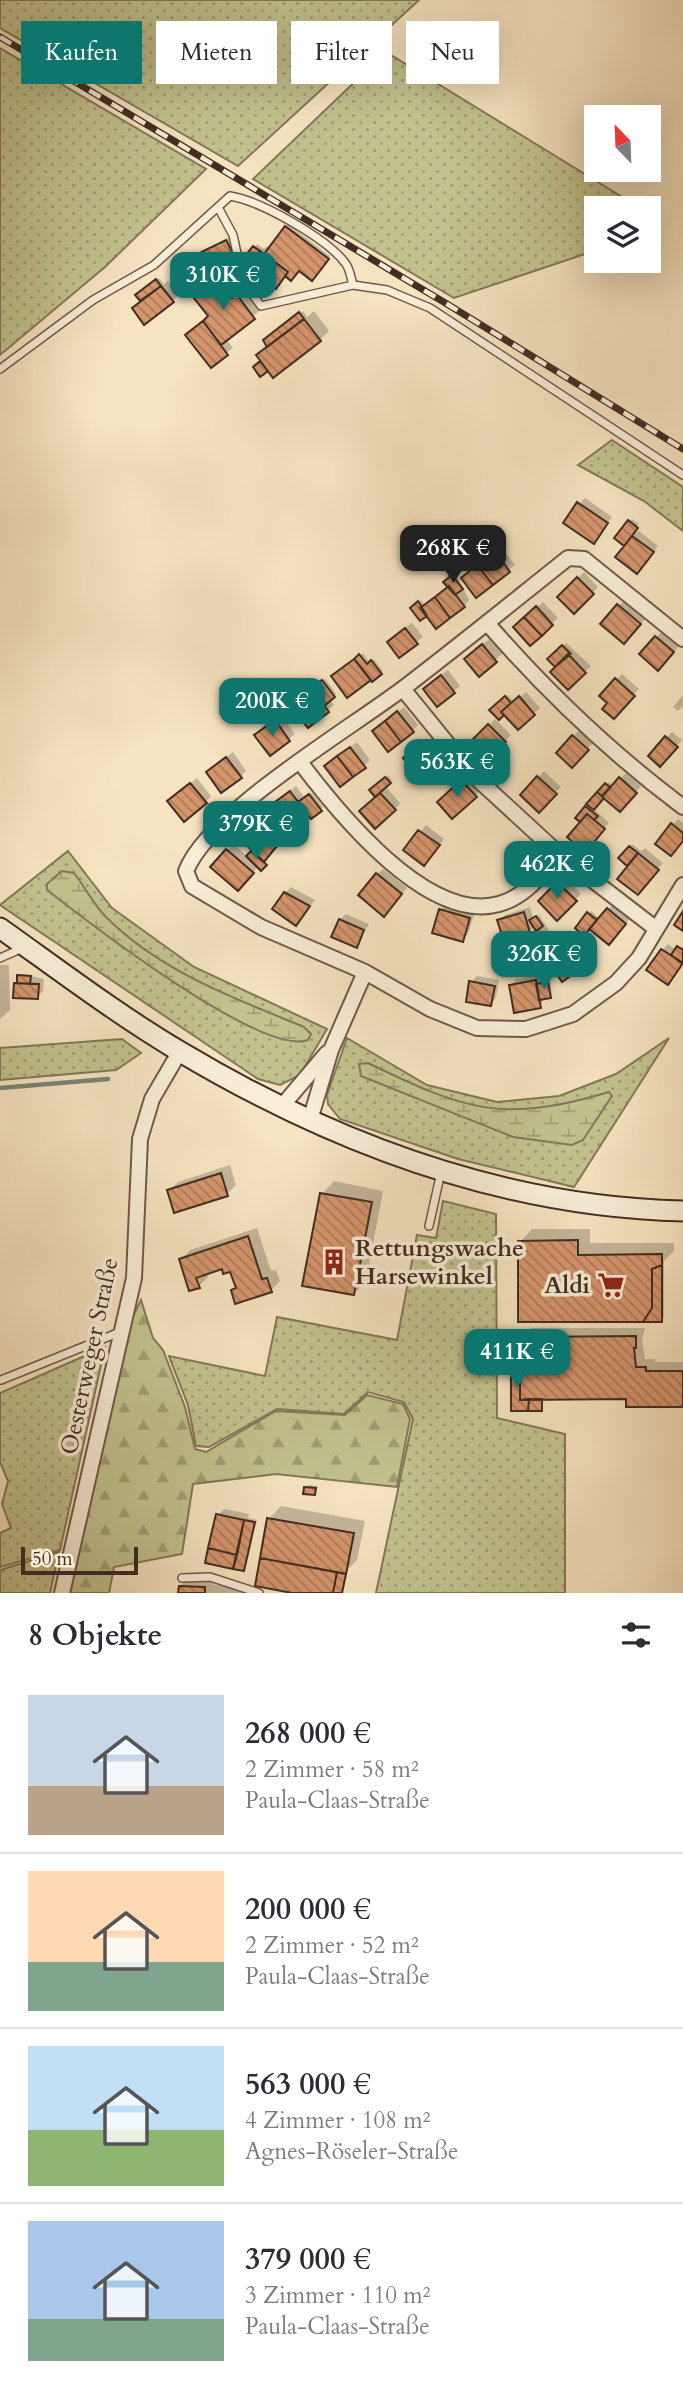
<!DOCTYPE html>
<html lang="de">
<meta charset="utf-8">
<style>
:root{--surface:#fff;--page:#f2f2f3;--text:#2b2b33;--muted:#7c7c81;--line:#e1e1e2;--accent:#0f766e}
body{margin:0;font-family:Cardo,serif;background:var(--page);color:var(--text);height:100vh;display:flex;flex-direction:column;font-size:26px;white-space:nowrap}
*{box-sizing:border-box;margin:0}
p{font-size:23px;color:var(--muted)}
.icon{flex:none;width:38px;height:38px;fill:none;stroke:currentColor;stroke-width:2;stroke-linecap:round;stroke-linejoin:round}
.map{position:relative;height:1593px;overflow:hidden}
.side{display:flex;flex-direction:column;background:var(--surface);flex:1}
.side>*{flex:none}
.top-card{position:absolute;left:21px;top:21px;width:642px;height:63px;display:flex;gap:14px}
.needle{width:46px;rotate:337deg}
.fabs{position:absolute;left:584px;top:105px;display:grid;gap:14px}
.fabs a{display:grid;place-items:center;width:77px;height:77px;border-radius:0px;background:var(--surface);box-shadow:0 7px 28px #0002;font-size:35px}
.scale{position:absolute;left:21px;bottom:18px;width:117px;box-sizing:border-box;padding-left:7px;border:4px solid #422d21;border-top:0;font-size:19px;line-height:24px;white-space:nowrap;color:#422d21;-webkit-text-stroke:5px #f9edd7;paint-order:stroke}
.price{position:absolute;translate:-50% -60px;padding:0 16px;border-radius:14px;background:var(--accent);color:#fff;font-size:23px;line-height:46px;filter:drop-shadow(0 2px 4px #0008)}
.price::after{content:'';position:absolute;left:50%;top:42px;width:21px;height:16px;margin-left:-10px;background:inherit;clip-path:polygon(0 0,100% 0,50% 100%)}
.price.active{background:#222;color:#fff}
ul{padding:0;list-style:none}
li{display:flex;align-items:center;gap:21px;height:175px;padding:0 28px}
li+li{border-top:2px solid var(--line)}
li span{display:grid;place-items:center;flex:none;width:196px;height:140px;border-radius:0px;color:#555}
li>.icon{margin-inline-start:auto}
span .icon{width:84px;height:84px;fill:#fffc;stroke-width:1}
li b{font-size:30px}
h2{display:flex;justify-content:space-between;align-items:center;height:84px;padding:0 28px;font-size:30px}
.tag{padding:0 24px;border-radius:0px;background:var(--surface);box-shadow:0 7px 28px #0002;font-size:24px;line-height:63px}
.tag.active{background:var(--accent);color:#fff}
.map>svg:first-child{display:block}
.grass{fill:url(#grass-dots);stroke:#827858;stroke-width:2}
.forest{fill:url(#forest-firs);stroke:#827858;stroke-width:2}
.wetland{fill:url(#wetland-marsh);stroke:#827858;stroke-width:2}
.shadow{fill:#0003}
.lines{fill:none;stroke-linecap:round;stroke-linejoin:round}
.stream{stroke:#798575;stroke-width:4.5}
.building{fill:url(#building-back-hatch);stroke:#422d21;stroke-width:2}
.lane-casing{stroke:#6f5a49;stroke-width:10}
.street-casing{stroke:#6f5a49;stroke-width:18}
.secondary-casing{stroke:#422d21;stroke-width:23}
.lane{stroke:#f9edd7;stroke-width:7}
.street{stroke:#f9edd7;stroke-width:14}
.secondary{stroke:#f9edd7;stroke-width:19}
.rail-casing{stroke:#422d21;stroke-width:7}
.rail{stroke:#f9edd7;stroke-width:4.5;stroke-dasharray:13;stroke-linecap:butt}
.labels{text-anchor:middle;stroke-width:7;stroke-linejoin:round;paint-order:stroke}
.poi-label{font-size:24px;font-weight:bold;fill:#422d21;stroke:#f9edd7;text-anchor:start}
.street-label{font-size:24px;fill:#422d21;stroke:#f9edd7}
</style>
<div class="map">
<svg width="683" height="1593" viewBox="0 0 683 1593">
<defs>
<pattern id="grass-dots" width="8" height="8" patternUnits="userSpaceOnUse" patternTransform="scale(1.75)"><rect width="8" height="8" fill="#c2c28e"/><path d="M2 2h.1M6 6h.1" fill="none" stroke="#9f9e74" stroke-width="1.8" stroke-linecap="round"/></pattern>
<pattern id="forest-firs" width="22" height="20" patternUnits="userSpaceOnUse" patternTransform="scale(1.75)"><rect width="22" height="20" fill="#c2c28e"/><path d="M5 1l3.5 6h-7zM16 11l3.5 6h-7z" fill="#9f9e74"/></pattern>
<pattern id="wetland-marsh" width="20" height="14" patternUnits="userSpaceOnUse" patternTransform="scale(1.75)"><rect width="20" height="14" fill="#c2c28e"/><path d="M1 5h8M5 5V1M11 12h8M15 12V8" fill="none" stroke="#9f9e74"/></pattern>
<pattern id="building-back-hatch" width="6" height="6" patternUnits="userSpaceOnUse" patternTransform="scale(1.75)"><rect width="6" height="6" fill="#d5956d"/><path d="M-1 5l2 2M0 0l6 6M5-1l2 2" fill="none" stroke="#ae7a59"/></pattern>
</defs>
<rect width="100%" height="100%" fill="#f6e3c1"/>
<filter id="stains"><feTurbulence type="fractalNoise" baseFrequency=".00286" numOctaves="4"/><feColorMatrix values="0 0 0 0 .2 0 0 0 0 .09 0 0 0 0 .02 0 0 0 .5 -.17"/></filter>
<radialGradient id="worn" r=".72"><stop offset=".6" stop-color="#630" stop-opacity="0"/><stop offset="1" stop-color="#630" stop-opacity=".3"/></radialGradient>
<!-- grass -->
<path class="grass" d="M 0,0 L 419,0 L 238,166 L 0,28 Z
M 0,48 L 206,169 L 105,267 L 0,355 Z
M 386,52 L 640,208 L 597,208 L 597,250 L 454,298 L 253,179 Z
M 612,440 L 683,487 L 683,531 L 644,501 L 578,465 Z
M 68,851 L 112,908 L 194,967 L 327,1029 L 300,1075 L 280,1085 L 258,1079 L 0,905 Z
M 347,1038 L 427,1085 L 497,1102 L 559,1096 L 616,1074 L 669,1038 L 574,1187 L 458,1159 L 340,1119 L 328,1104 L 327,1095 Z
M 122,1039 L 141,1053 L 116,1070 L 0,1080 L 0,1048 Z
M 443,1201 L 496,1214 L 497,1418 L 565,1434 L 565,1593 L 376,1593 L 413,1419 L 404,1402 L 368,1392 L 344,1414 L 277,1409 L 209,1447 L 196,1446 L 188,1405 L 169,1356 L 265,1376 L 277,1317 L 397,1340 L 417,1235 L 436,1238 Z
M 105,1347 L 60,1550 L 0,1567 L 0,1533 L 11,1528 L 2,1504 L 8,1481 L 0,1462 L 0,1393 Z
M 59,1552 L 50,1593 L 0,1593 L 0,1570 Z"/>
<!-- forest -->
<path class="forest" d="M 141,1300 L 153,1338 L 163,1350 L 185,1407 L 195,1449 L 206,1452 L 276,1411 L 345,1415 L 367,1395 L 403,1404 L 410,1419 L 397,1487 L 276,1474 L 193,1484 L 182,1554 L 114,1567 L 109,1593 L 70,1593 L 131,1320 Z"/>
<!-- wetland -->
<path class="wetland" d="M 62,871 L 74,873 C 85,887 94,905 106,917 C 161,972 234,998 304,1027 L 311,1034 L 308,1040 C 262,1057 88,922 47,890 L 47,884 Z
M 368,1063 C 465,1110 502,1124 609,1092 L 612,1096 L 583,1140 L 572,1145 L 513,1137 L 361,1076 L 359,1064 Z"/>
<!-- shadow -->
<path class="shadow" d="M 288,224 L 330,256 L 314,277 L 299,269 L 248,256 L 257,244 L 264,249 L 267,246 L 270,248 Z
M 232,236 L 239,250 L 217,266 L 223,273 L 227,271 L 242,290 L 247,287 L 263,308 L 226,339 L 233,348 L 211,365 L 193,329 L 210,316 L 187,285 L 194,279 L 185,262 Z
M 159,278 L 164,284 L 168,281 L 178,295 L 173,301 L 142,301 L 138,295 Z
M 303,311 L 307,317 L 314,311 L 329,331 L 320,340 L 269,369 L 255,367 L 262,361 L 269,345 L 267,338 Z
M 585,498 L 612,517 L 594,542 L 579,504 Z
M 632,519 L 639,524 L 629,537 L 639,531 L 658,546 L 643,566 L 617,538 Z
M 501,547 L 515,565 L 476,596 L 469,572 Z
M 584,572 L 598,587 L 574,612 L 559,597 Z
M 456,574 L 469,600 L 464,606 L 427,614 L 412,608 L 421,600 L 425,606 L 450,586 L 448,580 Z
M 624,600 L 646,618 L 630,636 L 619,606 Z
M 543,602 L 558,618 L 530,644 L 515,627 Z
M 412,623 L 423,637 L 400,655 L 395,636 Z
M 662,631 L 679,646 L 664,663 L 642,654 Z
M 489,639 L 502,654 L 480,674 L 472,653 Z
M 566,643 L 591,666 L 568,688 L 550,659 Z
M 363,653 L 370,663 L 374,659 L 383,671 L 372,679 L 339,671 Z
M 448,670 L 460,686 L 437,705 L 431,683 Z
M 622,674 L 639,689 L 614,717 L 609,703 L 601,696 Z
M 325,679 L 336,694 L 329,699 L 334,705 L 308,726 L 315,692 L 313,689 Z
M 526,692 L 540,708 L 518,728 L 505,713 L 492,710 L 508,695 L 514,702 Z
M 683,695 L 683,706 L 678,711 L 673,707 Z
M 404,707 L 418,725 L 412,731 L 380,726 Z
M 281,715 L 295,734 L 270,754 L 262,730 Z
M 495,719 L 511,735 L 488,758 L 472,742 Z
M 579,730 L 593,743 L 572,765 L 558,753 Z
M 672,732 L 682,740 L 666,759 L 650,756 Z
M 357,742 L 370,760 L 364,766 L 333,760 Z
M 435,742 L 449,759 L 426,780 L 406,758 L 422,744 L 427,749 Z
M 233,752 L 246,771 L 240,777 L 208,772 Z
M 544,771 L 561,787 L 539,810 L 523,795 Z
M 626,773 L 641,786 L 620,810 L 603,795 L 593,808 L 609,823 L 590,845 L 588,816 L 577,818 L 609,782 L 613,786 Z
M 388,775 L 392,780 L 385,786 L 400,803 L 395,809 L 372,790 Z
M 468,776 L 481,790 L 452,817 L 439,802 Z
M 197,778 L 211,796 L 206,802 L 175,796 Z
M 296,786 L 305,798 L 312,793 L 323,807 L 311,817 L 291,790 Z
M 265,812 L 286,834 L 264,859 L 267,862 L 261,868 L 259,866 L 243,883 L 212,867 L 233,844 L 248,857 L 254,850 L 240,837 Z
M 678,819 L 683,823 L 683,840 L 672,825 Z
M 426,825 L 444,839 L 430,858 L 406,850 Z
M 632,844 L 641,851 L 645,848 L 663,863 L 644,887 L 635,859 L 621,858 Z
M 383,869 L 407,888 L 390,909 L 377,874 Z
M 564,877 L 581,894 L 557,918 L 540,901 Z
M 291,887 L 315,900 L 296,924 L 285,893 Z
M 446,904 L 475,912 L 468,934 L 462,940 L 441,910 Z
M 614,904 L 631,917 L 615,937 L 590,927 L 577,927 L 591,911 L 600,919 Z
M 530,907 L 533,918 L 539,915 L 549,930 L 541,936 L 535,926 L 529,931 L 499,921 L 505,915 Z
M 346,914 L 369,924 L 356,946 L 340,920 Z
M 574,940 L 588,960 L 582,966 L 555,954 Z
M 668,944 L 676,950 L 683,946 L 683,963 L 668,983 L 662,950 Z
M 0,965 L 9,965 L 10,1010 L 0,1019 Z
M 22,974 L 44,979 L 43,991 L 37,997 L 16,984 Z
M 541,975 L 542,982 L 550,981 L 552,994 L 545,997 L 540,1006 L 511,985 L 516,979 Z
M 477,976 L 499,980 L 496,998 L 490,1004 L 471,982 Z
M 230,1165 L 236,1185 L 227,1194 L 169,1191 L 178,1182 Z
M 334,1181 L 383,1191 L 366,1281 L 354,1294 L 322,1194 Z
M 257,1228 L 271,1271 L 276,1270 L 280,1281 L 271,1290 L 233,1290 L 237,1286 L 231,1269 L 223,1267 L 206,1272 L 208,1277 L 199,1286 L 181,1260 L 190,1250 Z
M 532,1229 L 590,1229 L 590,1243 L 674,1243 L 674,1251 L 664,1261 L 664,1317 L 662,1320 L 520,1242 Z
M 531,1328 L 645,1328 L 642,1340 L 645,1359 L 655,1359 L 655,1362 L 683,1362 L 683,1405 L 628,1397 L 544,1398 L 541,1409 L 512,1360 L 522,1351 L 521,1338 Z
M 308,1485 L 318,1486 L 314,1494 L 306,1487 Z
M 281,1506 L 365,1521 L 357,1560 L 345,1572 L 343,1593 L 302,1593 L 259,1585 L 259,1593 L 180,1593 L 180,1586 L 189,1577 L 213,1578 L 213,1585 L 257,1586 L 269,1519 Z
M 224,1509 L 249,1514 L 248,1518 L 257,1520 L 243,1570 L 218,1515 Z"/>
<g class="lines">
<!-- stream -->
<path class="stream" d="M 0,1088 L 108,1079"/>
</g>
<!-- building -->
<path class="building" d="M 285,226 L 329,259 L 312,281 L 299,271 L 291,281 L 285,276 L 288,272 L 264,254 Z
M 226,240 L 235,257 L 193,280 L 183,261 Z
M 253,246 L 260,251 L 250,264 L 245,256 Z
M 260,251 L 288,272 L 276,289 L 247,268 Z
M 211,271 L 217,278 L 193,297 L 185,285 Z
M 217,278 L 232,298 L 237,295 L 255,319 L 221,345 L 203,321 L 208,316 L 193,297 Z
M 156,279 L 161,286 L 140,301 L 135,295 Z
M 161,286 L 174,302 L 144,325 L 132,308 Z
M 299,312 L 304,319 L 267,347 L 263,340 Z
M 304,319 L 321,341 L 273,378 L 256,355 Z
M 203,321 L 228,355 L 211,368 L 185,335 Z
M 260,361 L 268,371 L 260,377 L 253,367 Z
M 577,502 L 608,523 L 594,544 L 563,523 Z
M 628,520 L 638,528 L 624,546 L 614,538 Z
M 632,536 L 654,552 L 637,574 L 615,557 Z
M 495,551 L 510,572 L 493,585 L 477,565 Z
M 477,565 L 493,585 L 476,598 L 461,578 Z
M 452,575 L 463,589 L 455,595 L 443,582 Z
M 577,577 L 594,594 L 574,614 L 557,597 Z
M 449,586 L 465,607 L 450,618 L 435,597 Z
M 435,597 L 450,618 L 436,629 L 420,608 Z
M 418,601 L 427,616 L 420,621 L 410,608 Z
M 617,604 L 641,624 L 624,644 L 600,624 Z
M 536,606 L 553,625 L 542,636 L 524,617 Z
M 524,617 L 542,636 L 530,646 L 513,627 Z
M 405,628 L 418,644 L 399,658 L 387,642 Z
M 655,636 L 674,652 L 658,671 L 639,654 Z
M 482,644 L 497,662 L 479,677 L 464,659 Z
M 562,645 L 571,654 L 555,667 L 547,659 Z
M 359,654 L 367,664 L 371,660 L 382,674 L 372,682 L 354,659 Z
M 568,654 L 586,673 L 568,690 L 550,672 Z
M 354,659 L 371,680 L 347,698 L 331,676 Z
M 441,675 L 455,693 L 437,707 L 423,689 Z
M 615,678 L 635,696 L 614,719 L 602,709 L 607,703 L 599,696 Z
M 322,680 L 335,697 L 324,706 L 310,689 Z
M 314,692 L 329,712 L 308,728 L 292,708 Z
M 505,696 L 511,703 L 501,712 L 504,715 L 499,720 L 489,710 Z
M 519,696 L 535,715 L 518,730 L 501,712 Z
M 397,711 L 414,732 L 401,742 L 385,721 Z
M 275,720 L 290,741 L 270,756 L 254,735 Z
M 385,721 L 401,742 L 388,752 L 372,731 Z
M 488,724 L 506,742 L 488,760 L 470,742 Z
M 572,735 L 589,750 L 572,768 L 556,753 Z
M 665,736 L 678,747 L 660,767 L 648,756 Z
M 419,745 L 424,750 L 408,764 L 403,758 Z
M 350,747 L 366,768 L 353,777 L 337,756 Z
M 428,747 L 445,766 L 425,783 L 409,763 Z
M 337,756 L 353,777 L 340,787 L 324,766 Z
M 226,757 L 242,778 L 221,793 L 206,772 Z
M 537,776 L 557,794 L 539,813 L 520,795 Z
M 385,777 L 391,783 L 375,797 L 369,790 Z
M 619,777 L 637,793 L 620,812 L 602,797 Z
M 461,780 L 477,797 L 452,819 L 437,802 Z
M 190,783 L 207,803 L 184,822 L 167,801 Z
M 605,783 L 610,787 L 602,796 L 597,792 Z
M 290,791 L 306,812 L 288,827 L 271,805 Z
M 597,792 L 604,798 L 594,810 L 586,804 Z
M 380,793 L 396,810 L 375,829 L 359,811 Z
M 309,794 L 322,811 L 311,819 L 298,802 Z
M 585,806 L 598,816 L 594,820 L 587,814 L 580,822 L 575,818 Z
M 587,814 L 605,829 L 585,853 L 567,837 Z
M 258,816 L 281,841 L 264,862 L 238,837 Z
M 671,823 L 683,833 L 683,841 L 671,856 L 655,844 Z
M 418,830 L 440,845 L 424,866 L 403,850 Z
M 629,846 L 638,853 L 627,866 L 618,858 Z
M 226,849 L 254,873 L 238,891 L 210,867 Z
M 251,851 L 267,865 L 261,871 L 246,856 Z
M 638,853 L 659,870 L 638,895 L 617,879 Z
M 376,873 L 402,894 L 384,917 L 358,895 Z
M 557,882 L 577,901 L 557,921 L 538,901 Z
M 284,892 L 310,906 L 296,926 L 272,909 Z
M 607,908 L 626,924 L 609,945 L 589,929 Z
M 439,909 L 470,918 L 463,942 L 432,933 Z
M 683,911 L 683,931 L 674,925 Z
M 524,912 L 530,933 L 504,941 L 497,920 Z
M 587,912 L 597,920 L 584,936 L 575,928 Z
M 536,916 L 543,926 L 536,931 L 529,920 Z
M 339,919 L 364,930 L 357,948 L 331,937 Z
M 568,945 L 583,967 L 562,982 L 547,959 Z
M 677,946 L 683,950 L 683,964 L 671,955 Z
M 661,949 L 683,963 L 668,985 L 646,970 Z
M 17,975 L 31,976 L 30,984 L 17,983 Z
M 536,980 L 541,1008 L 514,1013 L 509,985 Z
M 469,981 L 495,986 L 491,1006 L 466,1002 Z
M 548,982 L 551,998 L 539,1000 L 536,984 Z
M 14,983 L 39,984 L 38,999 L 13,998 Z
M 221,1173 L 228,1196 L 174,1213 L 167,1190 Z
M 320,1193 L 372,1202 L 354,1295 L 302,1286 Z
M 248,1236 L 262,1279 L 267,1278 L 272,1292 L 235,1304 L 231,1290 L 236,1288 L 230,1272 L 223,1274 L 222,1269 L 196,1278 L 200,1288 L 189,1291 L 179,1259 Z
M 578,1240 L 578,1255 L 662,1254 L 662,1265 L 652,1269 L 652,1308 L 643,1322 L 518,1322 L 518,1241 Z
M 662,1265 L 662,1322 L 643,1322 L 652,1308 L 652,1269 Z
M 636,1336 L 636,1348 L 634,1348 L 636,1367 L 646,1367 L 646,1371 L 683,1371 L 683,1407 L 626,1407 L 626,1399 L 520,1400 L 520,1337 Z
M 520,1359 L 520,1400 L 529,1399 L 528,1411 L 511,1411 L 511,1360 Z
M 529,1399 L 542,1399 L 542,1411 L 528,1411 Z
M 304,1487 L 316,1488 L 315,1495 L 303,1494 Z
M 216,1514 L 244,1520 L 237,1555 L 208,1548 Z
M 267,1518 L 354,1533 L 346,1574 L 260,1558 Z
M 244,1520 L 255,1522 L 244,1571 L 233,1569 Z
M 208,1548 L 237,1555 L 233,1569 L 205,1563 Z
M 260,1558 L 337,1572 L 333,1593 L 292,1593 L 255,1586 Z
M 337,1572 L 346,1574 L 342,1593 L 333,1593 Z
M 179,1586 L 205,1587 L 205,1593 L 178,1593 Z"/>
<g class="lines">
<!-- lane casing -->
<g class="lane-casing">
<path id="lane" d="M 218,207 L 233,235 L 243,281 L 261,306 L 353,285 L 387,290 L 430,308 L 683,475
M 0,369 L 93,300 L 154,265 L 230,196 C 261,201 328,239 346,264 C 350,270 351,278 353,285
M 0,958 L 25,947
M 429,1226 L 441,1172
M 1,1380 L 120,1332
M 182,1578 L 210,1577 L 259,1593"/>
</g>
<!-- street casing -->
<g class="street-casing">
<path id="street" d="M 487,623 C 546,691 611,753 683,807
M 683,639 L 584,559 L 568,558 C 514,601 460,645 405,687 C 350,729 210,811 186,871 L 192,886 L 261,927 L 365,972 L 430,1009 L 477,1028 L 526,1029 L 573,1014 L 616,983 L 639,958 L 683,885
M 403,689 L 472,774 L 560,855 L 655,928
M 300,762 C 337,811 427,924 499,904 C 525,897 542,874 560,855
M 282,1106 L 327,1053
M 310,1120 L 331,1050 L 365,972
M 62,1593 L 134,1278 L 140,1139 L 152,1099 L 180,1051"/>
</g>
<!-- secondary casing -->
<g class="secondary-casing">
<path id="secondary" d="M 0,928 C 59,970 117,1014 179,1051 C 333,1143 502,1207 683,1211"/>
</g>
<!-- lane -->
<use href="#lane" class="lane"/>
<!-- street -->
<use href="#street" class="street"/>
<!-- secondary -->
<use href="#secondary" class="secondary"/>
<!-- rail casing -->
<g class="rail-casing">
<path id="rail" d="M 0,37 L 447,304 L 683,449"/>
</g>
<!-- rail -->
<use href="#rail" class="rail"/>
</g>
<!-- icons -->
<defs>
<g id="building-bare" transform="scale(2.1)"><path d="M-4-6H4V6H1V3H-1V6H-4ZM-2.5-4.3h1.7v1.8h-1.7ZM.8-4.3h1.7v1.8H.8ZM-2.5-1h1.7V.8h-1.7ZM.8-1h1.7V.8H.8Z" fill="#8f2418" stroke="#f9edd7" stroke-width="2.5" paint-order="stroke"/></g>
<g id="supermarket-bare" transform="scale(2.1)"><path d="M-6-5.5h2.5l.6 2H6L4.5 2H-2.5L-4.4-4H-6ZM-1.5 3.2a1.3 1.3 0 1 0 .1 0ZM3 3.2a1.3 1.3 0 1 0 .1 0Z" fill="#8f2418" stroke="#f9edd7" stroke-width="2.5" paint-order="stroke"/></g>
</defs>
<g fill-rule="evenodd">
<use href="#building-bare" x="334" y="1262"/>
<use href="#supermarket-bare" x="611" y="1285"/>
</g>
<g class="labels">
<!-- poi labels -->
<g class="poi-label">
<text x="355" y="1256">Rettungswache<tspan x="355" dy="28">Harsewinkel</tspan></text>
<text x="590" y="1293" text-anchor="end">Aldi</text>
</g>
<!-- street labels -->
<g class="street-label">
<text transform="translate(89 1356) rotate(-78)" y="8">Oesterweger Straße</text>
</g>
</g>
<rect width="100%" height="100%" filter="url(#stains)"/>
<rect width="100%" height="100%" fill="url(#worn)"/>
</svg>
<div class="fabs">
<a><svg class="needle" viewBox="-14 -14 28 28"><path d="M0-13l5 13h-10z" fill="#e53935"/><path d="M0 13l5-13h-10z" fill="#7c7c81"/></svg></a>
<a><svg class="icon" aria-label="layers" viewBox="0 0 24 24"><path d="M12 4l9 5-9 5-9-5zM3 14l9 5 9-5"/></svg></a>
</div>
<div class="scale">50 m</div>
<b class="price" style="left:223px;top:312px">310K €</b>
<b class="price active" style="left:453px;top:585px">268K €</b>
<b class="price" style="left:272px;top:738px">200K €</b>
<b class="price" style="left:457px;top:799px">563K €</b>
<b class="price" style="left:256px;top:861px">379K €</b>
<b class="price" style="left:557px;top:901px">462K €</b>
<b class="price" style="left:544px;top:991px">326K €</b>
<b class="price" style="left:517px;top:1389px">411K €</b>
<div class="top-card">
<a class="tag active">Kaufen</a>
<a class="tag">Mieten</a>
<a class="tag">Filter</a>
<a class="tag">Neu</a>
</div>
</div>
<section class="side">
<h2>8 Objekte<svg class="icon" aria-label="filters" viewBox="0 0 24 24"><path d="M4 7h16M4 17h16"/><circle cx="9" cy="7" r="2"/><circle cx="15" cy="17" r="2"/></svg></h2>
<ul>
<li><span style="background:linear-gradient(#c9d6e8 65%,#b9a48a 0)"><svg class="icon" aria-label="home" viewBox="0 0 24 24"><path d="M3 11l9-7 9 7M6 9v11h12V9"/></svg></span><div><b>268 000 €</b><p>2 Zimmer · 58 m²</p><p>Paula-Claas-Straße</p></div></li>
<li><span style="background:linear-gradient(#ffd9b3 65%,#7fa58c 0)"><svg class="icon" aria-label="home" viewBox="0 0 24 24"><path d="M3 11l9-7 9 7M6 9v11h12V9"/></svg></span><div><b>200 000 €</b><p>2 Zimmer · 52 m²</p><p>Paula-Claas-Straße</p></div></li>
<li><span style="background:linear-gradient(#bfe0f5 60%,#8fb573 0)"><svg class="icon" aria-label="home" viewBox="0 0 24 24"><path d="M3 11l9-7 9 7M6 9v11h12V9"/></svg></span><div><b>563 000 €</b><p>4 Zimmer · 108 m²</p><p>Agnes-Röseler-Straße</p></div></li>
<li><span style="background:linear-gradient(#a9c7e8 70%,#7fa58c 0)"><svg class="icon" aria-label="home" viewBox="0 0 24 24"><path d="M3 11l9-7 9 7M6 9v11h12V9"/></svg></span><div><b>379 000 €</b><p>3 Zimmer · 110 m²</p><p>Paula-Claas-Straße</p></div></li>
</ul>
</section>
